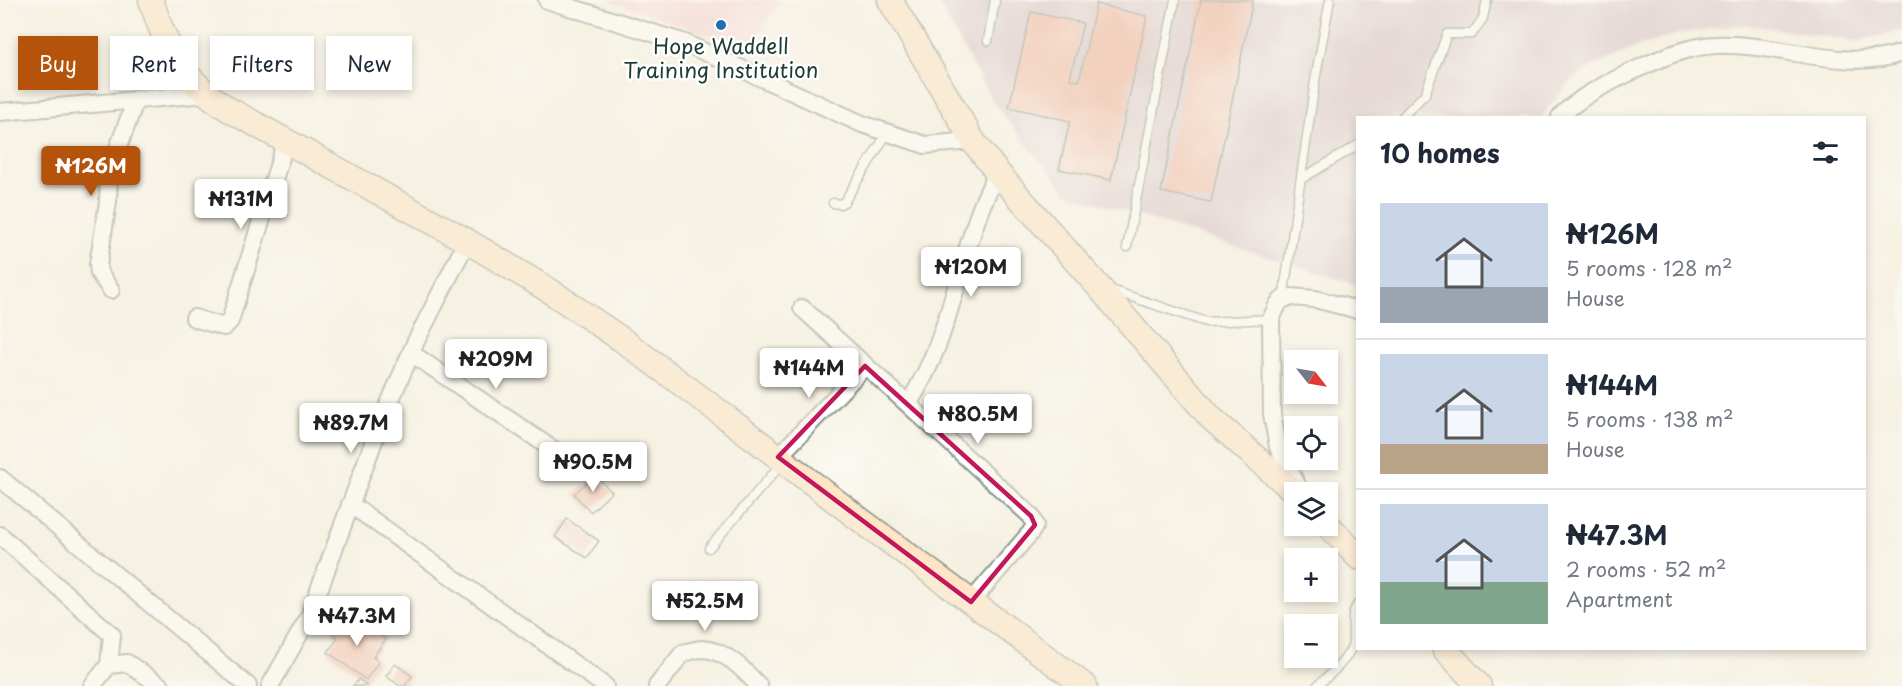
<!DOCTYPE html>
<meta charset="utf-8">
<style>
:root{--surface:#fff;--page:#f6f6f7;--text:#1f2937;--muted:#747a83;--line:#e0e1e3;--accent:#b45309}
body{margin:0;font-family:"Playpen Sans",sans-serif;background:var(--page);color:var(--text);height:100vh;display:flex;flex-direction:column;font-size:22px;white-space:nowrap}
*{box-sizing:border-box;margin:0}
p{font-size:20px;color:var(--muted)}
.icon{flex:none;width:33px;height:33px;fill:none;stroke:currentColor;stroke-width:2;stroke-linecap:round;stroke-linejoin:round}
.map{position:relative;flex:1;overflow:hidden}
.panel{position:absolute;left:1356px;top:116px;width:510px;height:534px;display:flex;flex-direction:column;background:var(--surface);border-radius:0px;box-shadow:0 3px 9px #0003}
.panel>*{flex:none}
.guide{position:absolute;left:18px;top:36px;width:570px;height:54px;display:flex;gap:12px}
.needle{width:39px;rotate:121deg}
.controls{position:absolute;left:1284px;top:350px;display:grid;gap:12px}
.controls a{display:grid;place-items:center;width:54px;height:54px;border-radius:0px;background:var(--surface);box-shadow:0 3px 9px #0003;font-size:30px}
.price{position:absolute;translate:-50% -51px;padding:0 14px;border-radius:6px;background:#fff;color:#222;font-size:20px;line-height:39px;filter:drop-shadow(0 2px 3px #0008)}
.price::after{content:'';position:absolute;left:50%;top:36px;width:18px;height:14px;margin-left:-9px;background:inherit;clip-path:polygon(0 0,100% 0,50% 100%)}
.price.on{background:var(--accent);color:#fff}
ul{padding:0;list-style:none}
li{display:flex;align-items:center;gap:18px;height:150px;padding:0 24px}
li+li{border-top:2px solid var(--line)}
li span{display:grid;place-items:center;flex:none;width:168px;height:120px;border-radius:0px;color:#555}
li>.icon{margin-inline-start:auto}
span .icon{width:72px;height:72px;fill:#fffc;stroke-width:1}
li b{font-size:26px}
h2{display:flex;justify-content:space-between;align-items:center;height:72px;padding:0 24px;font-size:26px}
.chip{padding:0 21px;border-radius:0px;background:var(--surface);box-shadow:0 3px 9px #0003;font-size:21px;line-height:54px}
.chip.on{background:var(--accent);color:#fff}
.map>svg:first-child{display:block}
.built{fill:#f7cfd3}
.industrial{fill:#d2bdc7}
.building{fill:#eeab95}
.lines{fill:none;stroke-linecap:round;stroke-linejoin:round}
.lane-casing{stroke:#8a978b;stroke-width:11}
.street-casing{stroke:#8a978b;stroke-width:20}
.secondary-casing{stroke:#8a978b;stroke-width:27}
.lane{stroke:#fff;stroke-width:8}
.street{stroke:#fff;stroke-width:16}
.secondary{stroke:#ffe4c6;stroke-width:24}
.marked{fill:none;stroke:#c2185b;stroke-width:4.5;stroke-linejoin:round}
.poi-dot{fill:#1f6fb2;stroke:#fff;stroke-width:2}
.labels{text-anchor:middle;stroke-width:5;stroke-linejoin:round;paint-order:stroke}
.poi-label{font-size:21px;fill:#1f3d34;stroke:#fff}
</style>
<div class="map">
<svg width="1902" height="686" viewBox="0 0 1902 686">
<rect width="100%" height="100%" fill="#fff"/>
<filter id="ink" filterUnits="userSpaceOnUse"><feTurbulence type="fractalNoise" baseFrequency=".0167" numOctaves="2"/><feDisplacementMap in="SourceGraphic" scale="12" xChannelSelector="R" yChannelSelector="G"/><feConvolveMatrix kernelMatrix="1 2 1 2 8 2 1 2 1" color-interpolation-filters="sRGB"/></filter>
<filter id="wash" filterUnits="userSpaceOnUse"><feTurbulence type="fractalNoise" baseFrequency=".008" numOctaves="4" result="noise"/><feDisplacementMap in="SourceGraphic" scale="24" xChannelSelector="R" yChannelSelector="G"/><feGaussianBlur stdDeviation="1.35" result="paint"/><feColorMatrix in="noise" values="0 0 0 0 0 0 0 0 0 0 0 0 0 0 0 0 0 1.4 0 .05"/><feComposite in="paint" operator="in"/></filter>
<g filter="url(#wash)">
<rect width="100%" height="100%" fill="#f5f1e2"/>
<!-- built -->
<path class="built" d="M 608,0 L 780,0 L 748,49 Z"/>
<!-- industrial -->
<path class="industrial" d="M 937,0 L 1902,0 L 1902,31 L 1856,41 L 1748,25 L 1722,27 L 1678,34 L 1639,46 L 1593,66 L 1573,79 L 1541,117 L 1358,117 L 1357,285 L 1067,193 L 993,102 Z"/>
<g id="blocks">
<!-- building -->
<path class="building" d="M 1201,0 L 1253,0 L 1211,202 L 1161,192 Z
M 1096,4 L 1147,16 L 1111,180 L 1059,169 L 1070,121 L 1009,107 L 1031,12 L 1083,23 L 1070,79 L 1079,81 Z
M 595,475 L 612,492 L 591,512 L 574,494 Z
M 567,519 L 599,541 L 587,558 L 555,537 Z
M 327,597 L 337,603 L 332,613 L 321,607 Z
M 356,617 L 386,639 L 373,657 L 379,661 L 366,680 L 328,652 L 338,638 L 332,633 L 340,623 L 349,629 Z
M 395,664 L 412,676 L 405,686 L 400,686 L 386,676 Z
M 359,679 L 367,686 L 353,686 Z"/>
</g>
</g>
<g filter="url(#ink)">
<use href="#blocks" fill-opacity="0" stroke="#8a978b" stroke-width="1.5"/>
<g class="lines">
<!-- lane casing -->
<g class="lane-casing">
<path id="lane" d="M 988,41 L 995,0
M 1402,117 L 1425,94 L 1447,34 L 1472,34 L 1483,18 L 1487,0
M 1301,179 L 1358,145
M 833,203 L 840,204 L 844,202 L 888,132
M 1127,247 L 1175,0
M 1111,290 L 1206,322 L 1271,319
M 1283,299 L 1316,75 L 1330,0
M 709,548 L 783,462
M 1317,686 C 1329,675 1346,662 1352,646 C 1356,632 1348,616 1358,604"/>
</g>
<!-- street casing -->
<g class="street-casing">
<path id="street" d="M 547,0 L 685,43 L 862,124 L 925,145 L 973,141
M 0,112 L 205,94
M 1560,117 C 1580,96 1608,83 1633,71 C 1659,59 1687,46 1716,45 C 1776,42 1845,73 1902,53
M 111,290 L 99,273 L 98,265 L 108,202 L 109,173 L 136,99
M 802,308 L 1031,516 L 1035,525 L 1031,532 L 971,602
M 194,318 L 224,327 L 230,321 L 286,141
M 411,353 L 561,455
M 908,404 C 945,348 955,282 977,219 C 982,203 990,188 997,172
M 778,457 L 865,366
M 0,478 L 248,686
M 1300,491 L 1278,447 L 1272,414 L 1271,319 L 1278,304 L 1283,299 L 1291,297 L 1315,299 L 1358,310
M 350,504 L 605,686
M 0,535 L 112,635 L 109,665
M 92,686 L 109,665 L 127,663 L 161,686
M 270,686 L 309,617 L 379,427 L 416,341 L 467,241
M 657,686 L 683,653 C 689,652 696,649 702,649 C 726,650 744,670 759,686"/>
</g>
<!-- secondary casing -->
<g class="secondary-casing">
<path id="secondary" d="M 151,0 C 168,53 181,78 228,109 L 467,241 L 550,291 L 621,339 L 714,408 L 862,521 L 1085,686
M 890,0 L 973,141 L 997,172 L 1098,286 L 1211,418 L 1295,492
M 1328,525 L 1358,557
M 1444,648 L 1479,686"/>
</g>
<!-- lane -->
<use href="#lane" class="lane"/>
<!-- street -->
<use href="#street" class="street"/>
<!-- secondary -->
<use href="#secondary" class="secondary"/>
</g>
</g>
<!-- marked area -->
<path d="M0 0H1902V686H0ZM 865,366 L 1031,516 L 1035,525 L 971,602 L 778,457 Z" fill="#f5f1e2" fill-opacity=".55" fill-rule="evenodd"/>
<path class="marked" d="M 865,366 L 1031,516 L 1035,525 L 971,602 L 778,457 Z"/>
<!-- markers -->
<circle class="poi-dot" cx="721" cy="25" r="6"/>
<g class="labels">
<!-- poi labels -->
<g class="poi-label">
<text x="721" y="54">Hope Waddell<tspan x="721" dy="24">Training Institution</tspan></text>
</g>
</g>
</svg>
<div class="controls">
<a><svg class="needle" viewBox="-14 -14 28 28"><path d="M0-13l5 13h-10z" fill="#e53935"/><path d="M0 13l5-13h-10z" fill="#747a83"/></svg></a>
<a><svg class="icon" aria-label="locate" viewBox="0 0 24 24"><circle cx="12" cy="12" r="6"/><path d="M12 2v4M12 18v4M2 12h4M18 12h4"/></svg></a>
<a><svg class="icon" aria-label="layers" viewBox="0 0 24 24"><path d="M12 4l9 5-9 5-9-5zM3 14l9 5 9-5"/></svg></a>
<a>+</a>
<a>−</a>
</div>
<b class="price on" style="left:91px;top:197px">₦126M</b>
<b class="price" style="left:241px;top:230px">₦131M</b>
<b class="price" style="left:971px;top:298px">₦120M</b>
<b class="price" style="left:496px;top:390px">₦209M</b>
<b class="price" style="left:809px;top:399px">₦144M</b>
<b class="price" style="left:978px;top:445px">₦80.5M</b>
<b class="price" style="left:351px;top:454px">₦89.7M</b>
<b class="price" style="left:593px;top:493px">₦90.5M</b>
<b class="price" style="left:705px;top:632px">₦52.5M</b>
<b class="price" style="left:357px;top:647px">₦47.3M</b>
<div class="guide">
<a class="chip on">Buy</a>
<a class="chip">Rent</a>
<a class="chip">Filters</a>
<a class="chip">New</a>
</div>
<section class="panel">
<h2>10 homes<svg class="icon" aria-label="filters" viewBox="0 0 24 24"><path d="M4 7h16M4 17h16"/><circle cx="9" cy="7" r="2"/><circle cx="15" cy="17" r="2"/></svg></h2>
<ul>
<li><span style="background:linear-gradient(#c9d6e8 70%,#9aa5b1 0)"><svg class="icon" aria-label="home" viewBox="0 0 24 24"><path d="M3 11l9-7 9 7M6 9v11h12V9"/></svg></span><div><b>₦126M</b><p>5 rooms · 128 m²</p><p>House</p></div></li>
<li><span style="background:linear-gradient(#c9d6e8 75%,#b9a48a 0)"><svg class="icon" aria-label="home" viewBox="0 0 24 24"><path d="M3 11l9-7 9 7M6 9v11h12V9"/></svg></span><div><b>₦144M</b><p>5 rooms · 138 m²</p><p>House</p></div></li>
<li><span style="background:linear-gradient(#c9d6e8 65%,#7fa58c 0)"><svg class="icon" aria-label="home" viewBox="0 0 24 24"><path d="M3 11l9-7 9 7M6 9v11h12V9"/></svg></span><div><b>₦47.3M</b><p>2 rooms · 52 m²</p><p>Apartment</p></div></li>
</ul>
</section>
</div>
